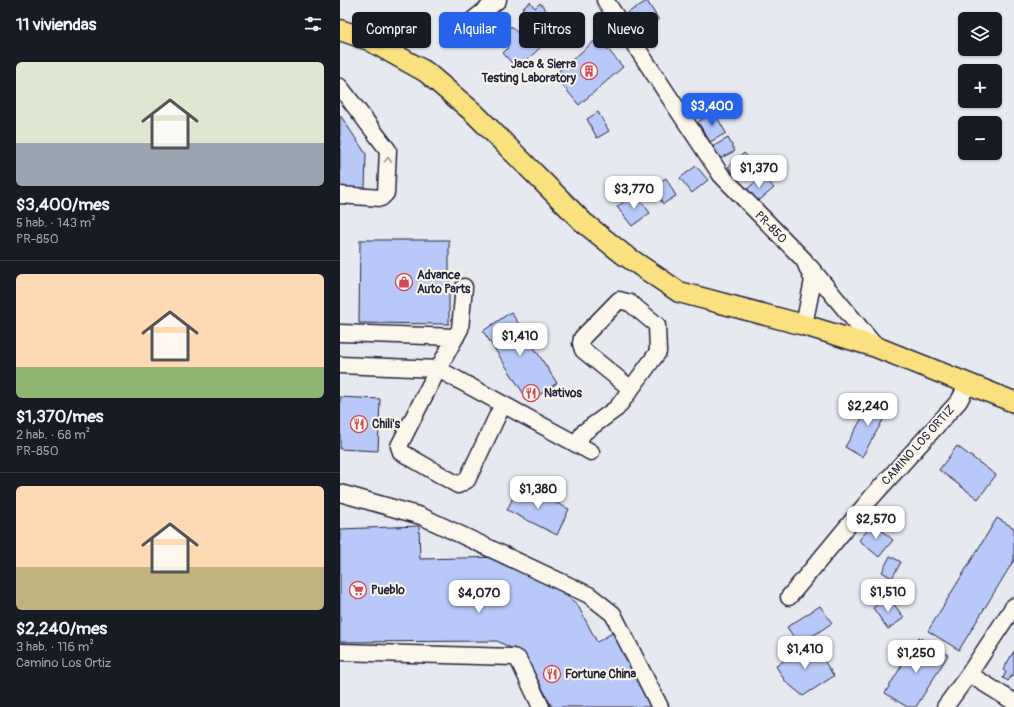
<!DOCTYPE html>
<html lang="es">
<meta charset="utf-8">
<style>
:root{--surface:#171b24;--page:#20242c;--text:#f1f3f6;--muted:#9ea1a6;--line:#363941;--accent:#2563eb}
body{margin:0;font-family:Pangolin,sans-serif;background:var(--page);color:var(--text);height:100vh;display:flex;flex-direction:column;font-size:15px;white-space:nowrap}
*{box-sizing:border-box;margin:0}
p{font-size:13px;color:var(--muted)}
.icon{flex:none;width:22px;height:22px;fill:none;stroke:currentColor;stroke-width:2;stroke-linecap:round;stroke-linejoin:round}
.map{position:relative;flex:1;overflow:hidden}
.sheet{display:flex;flex-direction:column;background:var(--surface);width:340px}
.sheet>*{flex:none}
.banner{position:absolute;left:12px;top:12px;width:380px;height:36px;display:flex;gap:8px}
.tools{position:absolute;left:618px;top:12px;display:grid;gap:8px}
.tools a{display:grid;place-items:center;width:44px;height:44px;border-radius:6px;background:var(--surface);box-shadow:0 1px 3px #0004;font-size:20px}
.price{position:absolute;translate:-50% -34px;padding:0 9px;border-radius:8px;background:#fff;color:#222;font-size:13px;line-height:26px;filter:drop-shadow(0 1px 2px #0008)}
.price::after{content:'';position:absolute;left:50%;top:24px;width:12px;height:9px;margin-left:-6px;background:inherit;clip-path:polygon(0 0,100% 0,50% 100%)}
.price.current{background:var(--accent);color:#fff}
ul{padding:0;list-style:none}
li{display:grid;align-content:center;gap:8px;height:212px;padding:0 16px}
li+li{border-top:1px solid var(--line)}
li span{display:grid;place-items:center;height:124px;border-radius:6px;color:#555}
li>.icon{margin-inline-start:auto}
span .icon{width:72px;height:72px;fill:#fffc;stroke-width:1}
li b{font-size:17px}
h2{display:flex;justify-content:space-between;align-items:center;height:48px;padding:0 16px;font-size:17px}
.pill{padding:0 14px;border-radius:6px;background:var(--surface);box-shadow:0 1px 3px #0004;font-size:14px;line-height:36px}
.pill.current{background:var(--accent);color:#fff}
main{display:flex;flex:1;min-height:0}
.map>svg:first-child{display:block}
.building{fill:#b8c8f8;stroke:#22223b}
.lines{fill:none;stroke-linecap:round;stroke-linejoin:round}
.minor-casing{stroke:#22223b;stroke-width:19}
.major-casing{stroke:#22223b;stroke-width:23}
.minor{stroke:#fbf7ec;stroke-width:16}
.major{stroke:#fbe080;stroke-width:20}
.oneway{stroke:#99979c}
.labels{text-anchor:middle;stroke-width:4;stroke-linejoin:round;paint-order:stroke}
.poi-label{font-size:12px;font-weight:bold;fill:#22223b;stroke:#fbf7ec;text-anchor:start}
.street-label{font-size:12px;fill:#22223b;stroke:#fbf7ec}
</style>
<main>
<section class="sheet">
<h2>11 viviendas<svg class="icon" aria-label="filters" viewBox="0 0 24 24"><path d="M4 7h16M4 17h16"/><circle cx="9" cy="7" r="2"/><circle cx="15" cy="17" r="2"/></svg></h2>
<ul>
<li><span style="background:linear-gradient(#dfe7d0 65%,#9aa5b1 0)"><svg class="icon" aria-label="home" viewBox="0 0 24 24"><path d="M3 11l9-7 9 7M6 9v11h12V9"/></svg></span><div><b>$3,400/mes</b><p>5 hab. · 143 m²</p><p>PR-850</p></div></li>
<li><span style="background:linear-gradient(#ffd9b3 75%,#8fb573 0)"><svg class="icon" aria-label="home" viewBox="0 0 24 24"><path d="M3 11l9-7 9 7M6 9v11h12V9"/></svg></span><div><b>$1,370/mes</b><p>2 hab. · 68 m²</p><p>PR-850</p></div></li>
<li><span style="background:linear-gradient(#ffd9b3 65%,#c2b280 0)"><svg class="icon" aria-label="home" viewBox="0 0 24 24"><path d="M3 11l9-7 9 7M6 9v11h12V9"/></svg></span><div><b>$2,240/mes</b><p>3 hab. · 116 m²</p><p>Camino Los Ortiz</p></div></li>
</ul>
</section>
<div class="map">
<svg width="674" height="707" viewBox="0 0 674 707">
<rect width="100%" height="100%" fill="#e7e9f0"/>
<filter id="ink" filterUnits="userSpaceOnUse"><feTurbulence type="fractalNoise" baseFrequency=".025" numOctaves="2"/><feDisplacementMap in="SourceGraphic" scale="8" xChannelSelector="R" yChannelSelector="G"/><feConvolveMatrix kernelMatrix="1 2 1 2 8 2 1 2 1" color-interpolation-filters="sRGB"/></filter>
<g filter="url(#ink)">
<!-- building -->
<path class="building" d="M 307,1 L 319,20 L 298,33 L 287,13 Z
M 190,2 L 195,8 L 200,3 L 213,19 L 199,30 L 182,9 Z
M 171,26 L 185,41 L 193,33 L 203,45 L 177,69 L 163,53 L 168,48 L 159,37 Z
M 258,38 L 283,67 L 239,105 L 214,75 Z
M 258,112 L 269,131 L 257,138 L 247,119 Z
M 374,112 L 386,133 L 370,142 L 358,122 Z
M 0,115 L 26,154 L 25,189 L 0,188 Z
M 388,138 L 395,151 L 379,159 L 372,147 Z
M 404,153 L 415,165 L 398,179 L 388,167 Z
M 356,166 L 368,180 L 352,193 L 340,178 Z
M 423,175 L 434,188 L 415,204 L 405,191 Z
M 326,178 L 336,196 L 323,204 L 313,186 Z
M 295,193 L 310,213 L 292,226 L 277,207 Z
M 20,240 L 109,240 L 109,324 L 19,323 Z
M 171,312 L 217,383 L 189,402 L 143,331 Z
M 535,396 L 551,406 L 522,457 L 505,447 Z
M 0,397 L 40,399 L 38,451 L 0,449 Z
M 617,446 L 656,475 L 638,499 L 599,470 Z
M 179,485 L 229,509 L 217,535 L 167,510 Z
M 657,518 L 674,528 L 674,560 L 619,650 L 588,631 Z
M 534,523 L 553,540 L 539,557 L 519,540 Z
M 79,526 L 80,559 L 162,557 L 202,577 L 237,604 L 257,642 L 274,632 L 311,707 L 212,707 L 185,655 L 157,641 L 0,642 L 0,529 Z
M 550,556 L 561,562 L 552,578 L 542,572 Z
M 548,596 L 564,618 L 548,629 L 533,608 Z
M 480,606 L 492,623 L 459,645 L 447,627 Z
M 579,637 L 608,655 L 576,707 L 567,707 L 545,693 Z
M 472,642 L 494,676 L 463,696 L 445,681 L 436,666 Z
M 674,651 L 674,676 L 672,675 L 668,681 L 663,678 L 666,672 L 663,670 Z"/>
<g class="lines">
<!-- minor casing -->
<g class="minor-casing">
<path id="minor" d="M 265,0 L 381,175 L 418,213 L 464,260 L 473,280 L 464,325
M 114,35 L 158,0
M 0,87 L 48,150 L 46,193 L 41,198 L 0,195
M 470,267 L 536,347
M 124,287 L 120,329 L 98,369 L 59,446 L 61,452 L 118,485 L 127,480 L 163,404
M 0,333 L 116,337
M 0,365 L 98,369 L 251,452
M 236,444 L 244,432 L 277,408 L 318,352 L 317,325 L 290,303 L 279,300 L 242,338 L 241,343 L 243,350 L 291,389
M 0,493 L 81,516 L 249,595 L 273,614 L 320,707
M 449,597 L 531,498 L 619,401 L 628,384
M 0,652 L 173,657 L 178,659 L 201,707
M 629,674 L 674,702
M 605,707 L 629,674 L 674,606"/>
</g>
<!-- major casing -->
<g class="major-casing">
<path id="major" d="M 0,30 L 29,40 L 86,72 L 134,113 L 243,222 L 283,254 L 339,292 L 464,325 L 536,347 L 674,402"/>
</g>
<!-- minor -->
<use href="#minor" class="minor"/>
<!-- major -->
<use href="#major" class="major"/>
</g>
<!-- one-way arrows -->
<defs><path id="oneway-chevron" d="M-2-3.5L2.5 0L-2 3.5" fill="none" stroke-width="1.6" stroke-linecap="round" stroke-linejoin="round"/></defs>
<use class="oneway" href="#oneway-chevron" transform="translate(48 160) rotate(-86)"/>
</g>
<!-- icons -->
<defs>
<g id="building-ring" transform="scale(0.9)"><circle r="9.5" fill="#fbf7ec" stroke="#d1495b" stroke-width="1.5"/><path d="M-4-6H4V6H1V3H-1V6H-4ZM-2.5-4.3h1.7v1.8h-1.7ZM.8-4.3h1.7v1.8H.8ZM-2.5-1h1.7V.8h-1.7ZM.8-1h1.7V.8H.8Z" fill="#d1495b"/></g>
<g id="shop-ring" transform="scale(0.9)"><circle r="9.5" fill="#fbf7ec" stroke="#d1495b" stroke-width="1.5"/><path d="M-5-2.5h2.3a2.7 3.5 0 0 1 5.4 0H5L5.5 6h-11ZM-1.5-2.5h3a1.5 2.3 0 0 0-3 0Z" fill="#d1495b"/></g>
<g id="restaurant-ring" transform="scale(0.9)"><circle r="9.5" fill="#fbf7ec" stroke="#d1495b" stroke-width="1.5"/><path d="M-5-6h1v4h1v-4h1v4h1v-4h1v5L-1.5 .5V6h-2V.5L-5-1ZM5-6V6H3V1.5H1.5Q1.5-4 5-6Z" fill="#d1495b"/></g>
<g id="supermarket-ring" transform="scale(0.9)"><circle r="9.5" fill="#fbf7ec" stroke="#d1495b" stroke-width="1.5"/><path d="M-6-5.5h2.5l.6 2H6L4.5 2H-2.5L-4.4-4H-6ZM-1.5 3.2a1.3 1.3 0 1 0 .1 0ZM3 3.2a1.3 1.3 0 1 0 .1 0Z" fill="#d1495b"/></g>
</defs>
<g fill-rule="evenodd">
<use href="#building-ring" x="249" y="71"/>
<use href="#shop-ring" x="64" y="282"/>
<use href="#restaurant-ring" x="191" y="393"/>
<use href="#restaurant-ring" x="19" y="424"/>
<use href="#supermarket-ring" x="18" y="590"/>
<use href="#restaurant-ring" x="212" y="674"/>
</g>
<g class="labels">
<!-- poi labels -->
<g class="poi-label">
<text x="236" y="68" text-anchor="end">Jaca &amp; Sierra<tspan x="236" dy="14">Testing Laboratory</tspan></text>
<text x="77" y="279">Advance<tspan x="77" dy="14">Auto Parts</tspan></text>
<text x="204" y="397">Nativos</text>
<text x="32" y="428">Chili's</text>
<text x="31" y="594">Pueblo</text>
<text x="225" y="678">Fortune China</text>
</g>
<!-- street labels -->
<g class="street-label">
<text transform="translate(431 227) rotate(45)" y="4">PR-850</text>
<text transform="translate(578 445) rotate(-48)" y="4">CAMINO LOS ORTIZ</text>
</g>
</g>
</svg>
<div class="tools">
<a><svg class="icon" aria-label="layers" viewBox="0 0 24 24"><path d="M12 4l9 5-9 5-9-5zM3 14l9 5 9-5"/></svg></a>
<a>+</a>
<a>−</a>
</div>
<b class="price current" style="left:372px;top:127px">$3,400</b>
<b class="price" style="left:419px;top:189px">$1,370</b>
<b class="price" style="left:294px;top:210px">$3,770</b>
<b class="price" style="left:180px;top:357px">$1,410</b>
<b class="price" style="left:528px;top:427px">$2,240</b>
<b class="price" style="left:198px;top:510px">$1,380</b>
<b class="price" style="left:536px;top:540px">$2,570</b>
<b class="price" style="left:548px;top:613px">$1,510</b>
<b class="price" style="left:139px;top:614px">$4,070</b>
<b class="price" style="left:465px;top:670px">$1,410</b>
<b class="price" style="left:576px;top:674px">$1,250</b>
<div class="banner">
<a class="pill">Comprar</a>
<a class="pill current">Alquilar</a>
<a class="pill">Filtros</a>
<a class="pill">Nuevo</a>
</div>
</div>
</main>
